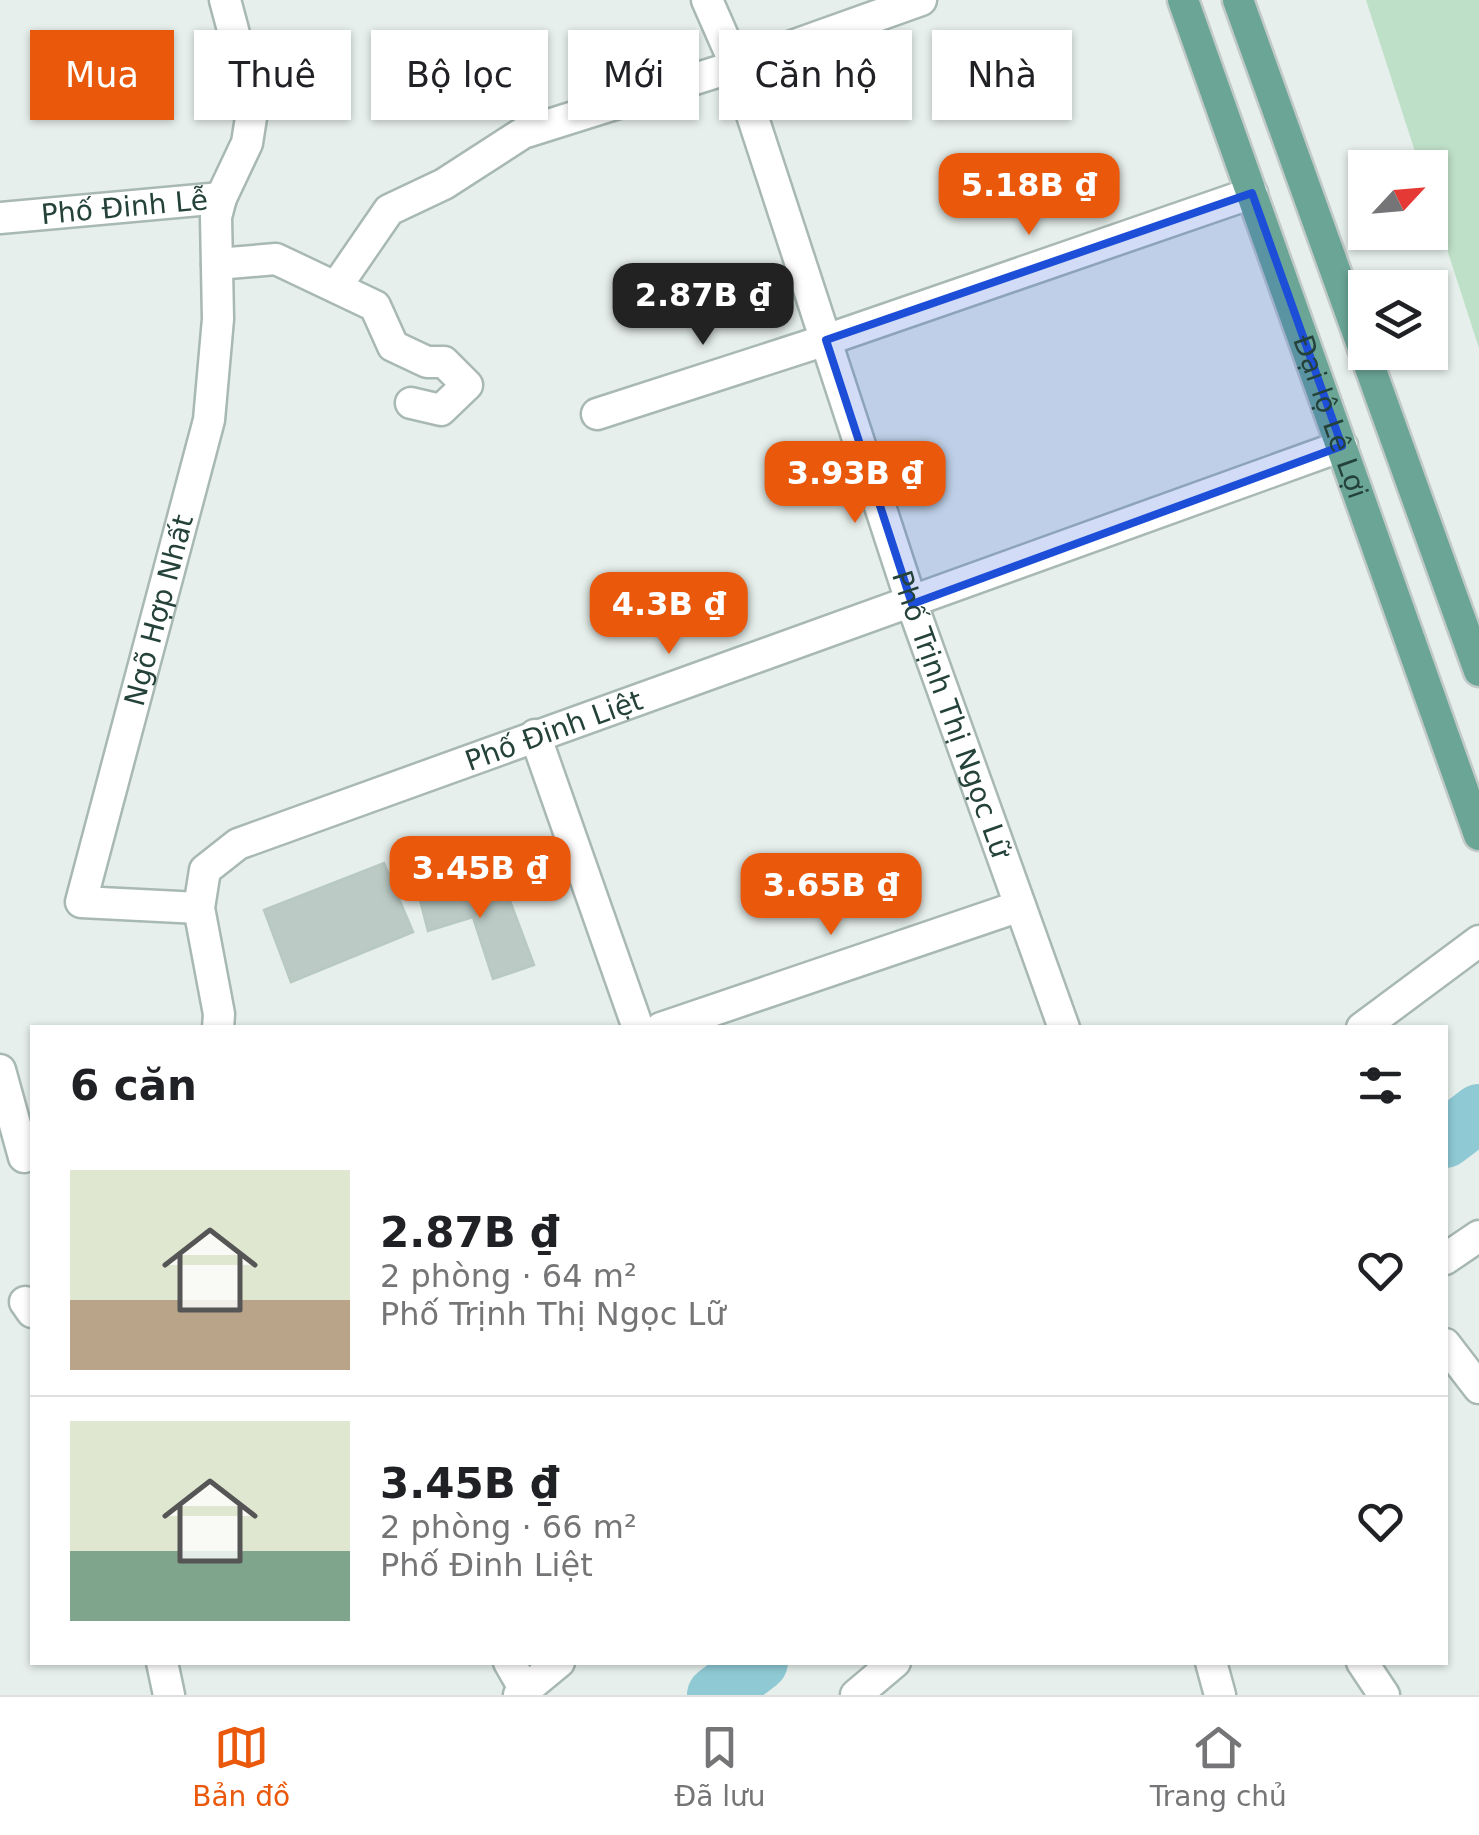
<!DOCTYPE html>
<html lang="vi">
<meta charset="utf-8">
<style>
:root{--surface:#fff;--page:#f2f2f2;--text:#202124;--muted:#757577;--line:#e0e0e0;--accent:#ea580c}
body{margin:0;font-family:"DejaVu Sans",sans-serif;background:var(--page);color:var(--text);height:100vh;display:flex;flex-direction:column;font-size:38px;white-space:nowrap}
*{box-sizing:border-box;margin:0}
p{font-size:32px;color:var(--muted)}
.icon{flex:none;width:55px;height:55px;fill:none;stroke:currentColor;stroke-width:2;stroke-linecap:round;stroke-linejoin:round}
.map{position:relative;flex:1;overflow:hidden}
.drawer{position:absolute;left:30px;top:1025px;width:1418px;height:640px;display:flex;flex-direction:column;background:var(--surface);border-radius:0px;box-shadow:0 2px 8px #0004}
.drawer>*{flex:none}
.hud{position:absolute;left:30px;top:30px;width:1420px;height:90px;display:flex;gap:20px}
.needle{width:65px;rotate:64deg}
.fabs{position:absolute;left:1348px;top:150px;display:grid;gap:20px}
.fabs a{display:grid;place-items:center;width:100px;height:100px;border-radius:0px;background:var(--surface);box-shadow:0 2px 8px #0004;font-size:50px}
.price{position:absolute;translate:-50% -85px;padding:0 22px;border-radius:20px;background:var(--accent);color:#fff;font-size:32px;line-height:65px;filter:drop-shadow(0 2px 5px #0008)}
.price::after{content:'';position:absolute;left:50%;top:60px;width:30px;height:22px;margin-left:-15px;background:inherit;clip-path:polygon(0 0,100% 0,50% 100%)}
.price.selected{background:#222;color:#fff}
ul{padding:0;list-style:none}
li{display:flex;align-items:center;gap:30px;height:250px;padding:0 40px}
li+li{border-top:2px solid var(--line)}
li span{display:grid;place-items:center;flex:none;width:280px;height:200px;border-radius:0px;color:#555}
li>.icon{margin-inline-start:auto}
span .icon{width:120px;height:120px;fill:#fffc;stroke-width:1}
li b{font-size:42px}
h2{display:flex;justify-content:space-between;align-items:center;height:120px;padding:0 40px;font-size:42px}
.tag{padding:0 35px;border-radius:0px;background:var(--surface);box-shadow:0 2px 8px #0004;font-size:35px;line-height:90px}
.tag.selected{background:var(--accent);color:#fff}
.menu{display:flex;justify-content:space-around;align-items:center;height:140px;border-top:2px solid var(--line);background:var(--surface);font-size:28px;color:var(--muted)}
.menu a{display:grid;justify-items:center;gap:5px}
.menu .selected{color:var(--accent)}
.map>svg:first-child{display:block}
.green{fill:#bfe0c8}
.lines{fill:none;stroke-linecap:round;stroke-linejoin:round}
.river{stroke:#8ec9d4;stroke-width:58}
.building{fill:#bbcac4;stroke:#b8c9c2;stroke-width:2.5}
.minor-casing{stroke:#a8b8b2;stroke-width:35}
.major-casing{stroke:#c2cac8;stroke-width:35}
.minor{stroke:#fff;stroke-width:30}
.major{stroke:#6aa596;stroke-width:30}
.marked{fill:#1d4ed8;fill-opacity:0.2;stroke:#1d4ed8;stroke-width:8;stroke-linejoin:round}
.labels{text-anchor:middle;stroke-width:10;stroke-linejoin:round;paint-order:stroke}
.street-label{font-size:28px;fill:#24423a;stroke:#f7fbf9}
</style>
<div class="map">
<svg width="1479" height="1695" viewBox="0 0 1479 1695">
<rect width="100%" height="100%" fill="#e6efeb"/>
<!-- green -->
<path class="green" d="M 1366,0 L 1479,0 L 1479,348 L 1430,197 L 1430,168 L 1420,167 Z"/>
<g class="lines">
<!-- river -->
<path class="river" d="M 1445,1139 L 1479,1113
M 716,1695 L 759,1662"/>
</g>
<!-- building -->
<path class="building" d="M 384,863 L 413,932 L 291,982 L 264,910 Z
M 475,870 L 489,899 L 507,893 L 534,965 L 493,979 L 473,917 L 428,931 L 419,896 Z"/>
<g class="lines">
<!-- minor casing -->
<g class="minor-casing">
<g id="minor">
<path id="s1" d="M 707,0 L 736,66 L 912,604 L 1064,1028"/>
<path id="s2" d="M 0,218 L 221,198"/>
<path d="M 217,264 L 276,259 L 375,306 L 393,346 L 427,362 L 444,362 L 467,385 L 441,410 L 411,403"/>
<path d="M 336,287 L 389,210 L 444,184 L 523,133 L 736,66 L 921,0"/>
<path d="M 597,414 L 826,340 L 1252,193"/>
<path d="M 535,735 L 638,1028"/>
<path id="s3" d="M 199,908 L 81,902 L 209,420 L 218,319 L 216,217 L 221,198 L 247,143 L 253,105 L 225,0"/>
<path id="s4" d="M 218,1028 L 219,1014 L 199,908 L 205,870 L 238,844 L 1342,446"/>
<path d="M 661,1028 L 1020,906"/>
<path d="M 1362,1028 L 1479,941"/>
<path d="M 0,1070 L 24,1157"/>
<path d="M 1445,1259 L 1479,1236"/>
<path d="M 25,1302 L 32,1312"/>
<path d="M 1445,1344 L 1479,1388"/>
<path d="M 162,1662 L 169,1695"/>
<path d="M 509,1662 L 525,1690"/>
<path d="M 1211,1662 L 1220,1695"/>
<path d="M 1362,1662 L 1384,1695"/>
<path d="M 519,1695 L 559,1662"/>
<path d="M 856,1695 L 895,1662"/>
</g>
</g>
<!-- major casing -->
<g class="major-casing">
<g id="major">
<path id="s5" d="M 1183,0 L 1479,835"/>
<path d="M 1238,0 L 1479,671"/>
</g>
</g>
<!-- minor -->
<use href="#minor" class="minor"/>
<!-- major -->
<use href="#major" class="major"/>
</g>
<!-- marked area -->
<path class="marked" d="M 1252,193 L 1342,446 L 912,604 L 826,340 Z"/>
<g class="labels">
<!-- street labels -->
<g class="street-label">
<text dy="10" stroke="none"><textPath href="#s2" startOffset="125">Phố Đinh Lễ</textPath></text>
<text dy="10" stroke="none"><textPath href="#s5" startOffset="442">Đại lộ Lê Lợi</textPath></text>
<text dy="10" stroke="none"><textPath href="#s3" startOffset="420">Ngõ Hợp Nhất</textPath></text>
<text dy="10" stroke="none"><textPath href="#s1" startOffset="755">Phố Trịnh Thị Ngọc Lữ</textPath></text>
<text dy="10" stroke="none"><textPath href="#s4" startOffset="538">Phố Đinh Liệt</textPath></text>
</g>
</g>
</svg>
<div class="fabs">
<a><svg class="needle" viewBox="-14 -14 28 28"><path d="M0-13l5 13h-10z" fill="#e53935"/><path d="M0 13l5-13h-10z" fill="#757577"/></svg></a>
<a><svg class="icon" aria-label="layers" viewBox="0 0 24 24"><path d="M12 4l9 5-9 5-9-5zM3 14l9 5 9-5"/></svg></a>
</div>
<b class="price" style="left:1029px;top:238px">5.18B ₫</b>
<b class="price selected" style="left:703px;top:348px">2.87B ₫</b>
<b class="price" style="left:855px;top:526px">3.93B ₫</b>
<b class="price" style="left:669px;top:657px">4.3B ₫</b>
<b class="price" style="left:480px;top:921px">3.45B ₫</b>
<b class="price" style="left:831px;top:938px">3.65B ₫</b>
<div class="hud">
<a class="tag selected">Mua</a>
<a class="tag">Thuê</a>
<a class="tag">Bộ lọc</a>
<a class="tag">Mới</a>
<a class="tag">Căn hộ</a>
<a class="tag">Nhà</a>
</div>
<section class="drawer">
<h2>6 căn<svg class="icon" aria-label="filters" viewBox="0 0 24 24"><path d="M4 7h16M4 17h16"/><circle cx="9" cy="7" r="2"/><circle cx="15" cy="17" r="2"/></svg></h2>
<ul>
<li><span style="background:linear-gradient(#dfe7d0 65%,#b9a48a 0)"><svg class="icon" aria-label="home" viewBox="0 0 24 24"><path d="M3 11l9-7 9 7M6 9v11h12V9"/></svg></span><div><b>2.87B ₫</b><p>2 phòng · 64 m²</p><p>Phố Trịnh Thị Ngọc Lữ</p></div><svg class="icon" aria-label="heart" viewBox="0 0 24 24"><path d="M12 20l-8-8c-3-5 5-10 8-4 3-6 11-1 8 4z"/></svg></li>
<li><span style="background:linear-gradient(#dfe7d0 65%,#7fa58c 0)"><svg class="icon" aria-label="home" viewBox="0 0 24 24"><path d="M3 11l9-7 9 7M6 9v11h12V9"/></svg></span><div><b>3.45B ₫</b><p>2 phòng · 66 m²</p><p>Phố Đinh Liệt</p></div><svg class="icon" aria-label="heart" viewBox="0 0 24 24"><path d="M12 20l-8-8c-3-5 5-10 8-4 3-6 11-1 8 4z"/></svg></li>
</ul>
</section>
</div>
<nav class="menu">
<a class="selected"><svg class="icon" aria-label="map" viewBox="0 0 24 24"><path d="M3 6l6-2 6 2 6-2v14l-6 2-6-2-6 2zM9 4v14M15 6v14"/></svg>Bản đồ</a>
<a><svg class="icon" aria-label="saved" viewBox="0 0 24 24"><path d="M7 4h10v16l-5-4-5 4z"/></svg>Đã lưu</a>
<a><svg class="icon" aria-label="home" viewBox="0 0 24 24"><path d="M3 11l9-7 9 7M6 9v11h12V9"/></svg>Trang chủ</a>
</nav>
